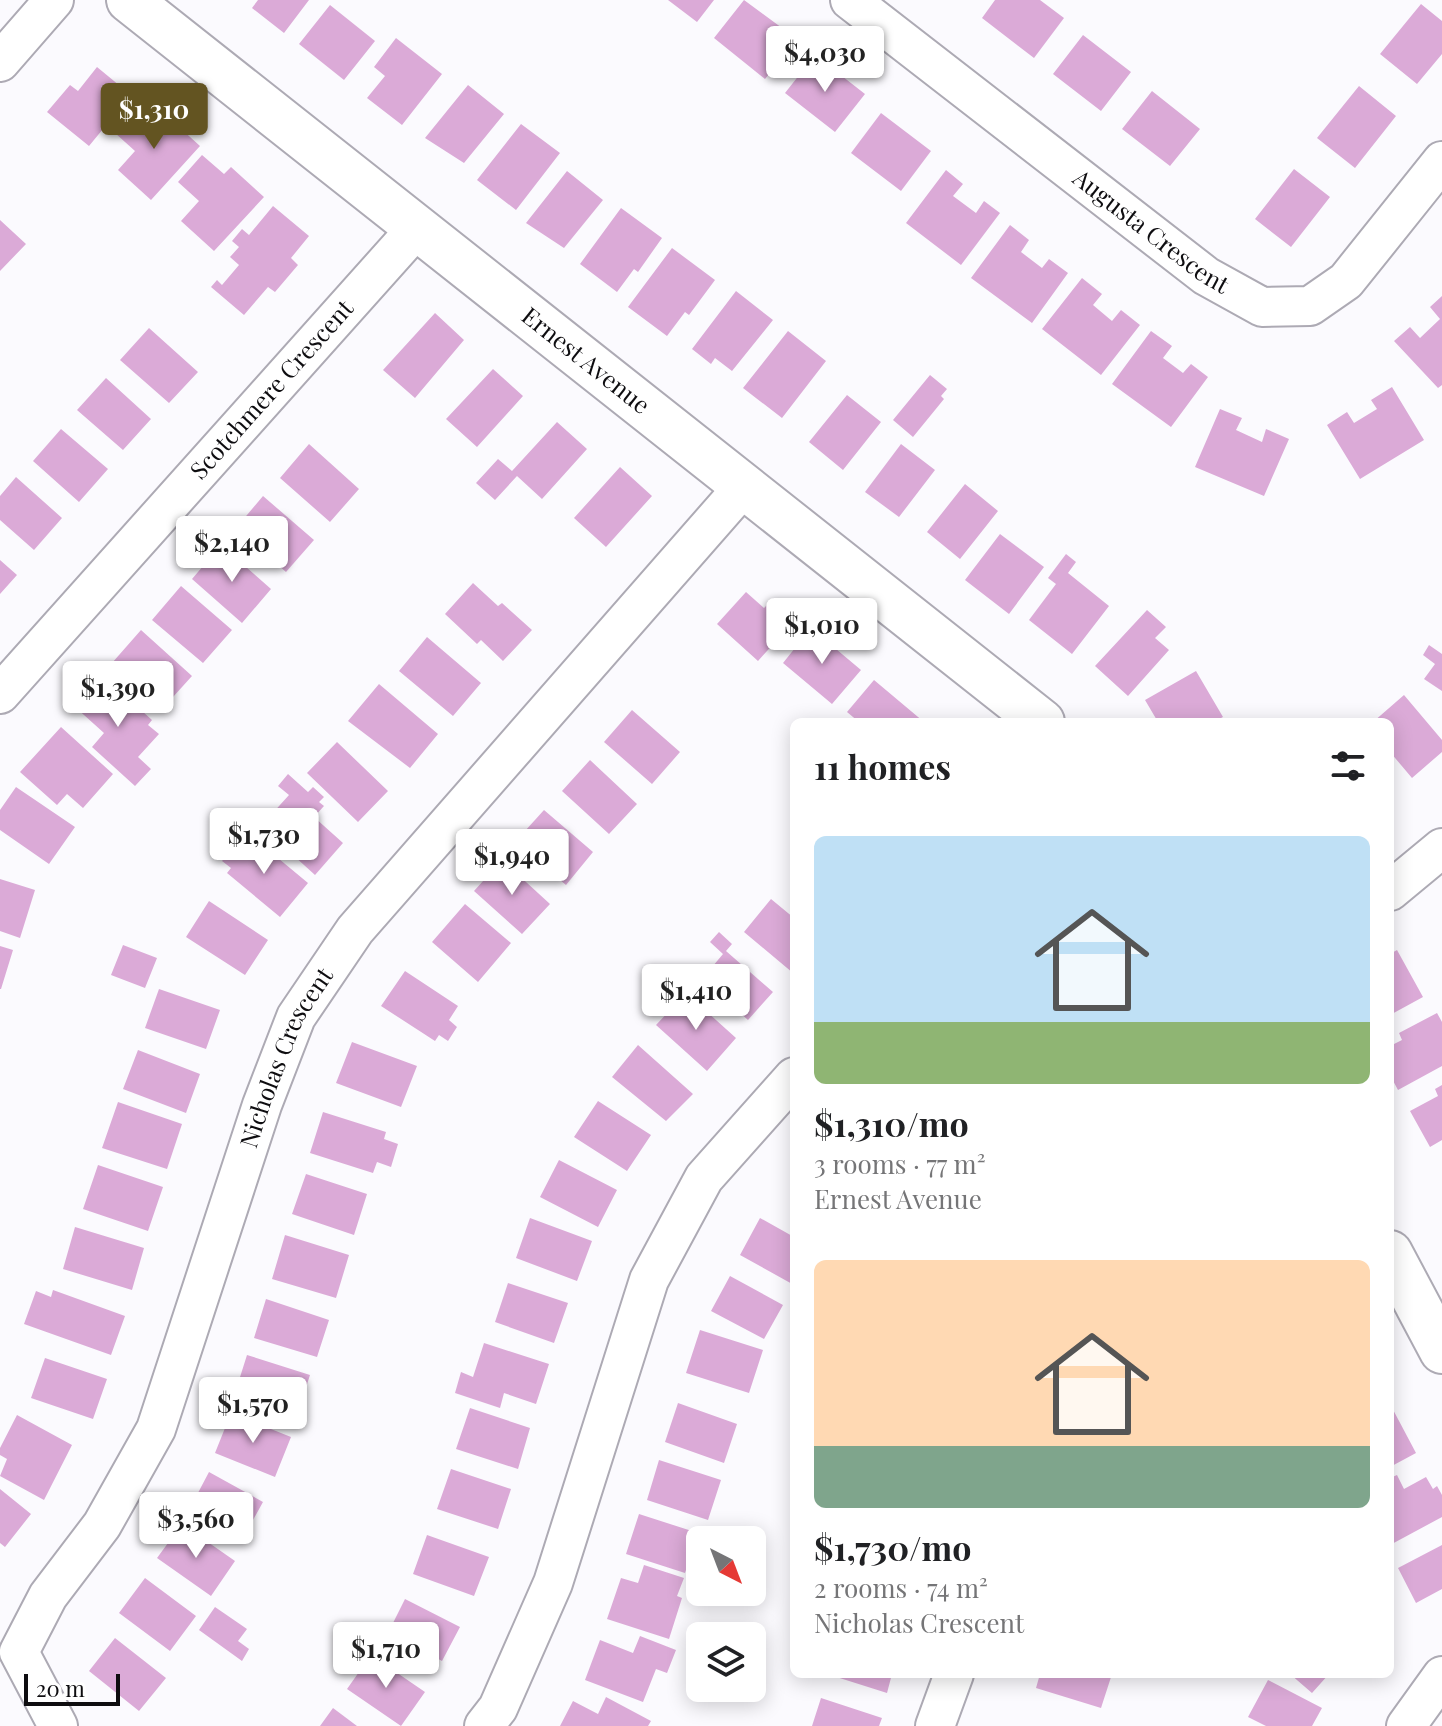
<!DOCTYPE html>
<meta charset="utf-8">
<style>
:root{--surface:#fff;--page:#f2f2f2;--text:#202124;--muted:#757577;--accent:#635421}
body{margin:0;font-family:"Playfair Display",serif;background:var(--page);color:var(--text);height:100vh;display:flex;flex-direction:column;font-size:30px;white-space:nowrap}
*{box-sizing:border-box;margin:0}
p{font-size:26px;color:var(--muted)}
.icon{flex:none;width:44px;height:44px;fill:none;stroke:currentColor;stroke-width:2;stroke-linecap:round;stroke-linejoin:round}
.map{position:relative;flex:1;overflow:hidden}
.panel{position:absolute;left:790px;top:718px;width:604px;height:960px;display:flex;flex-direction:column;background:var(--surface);border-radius:12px;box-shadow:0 4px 20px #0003}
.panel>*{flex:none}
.needle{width:52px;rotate:138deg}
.fabs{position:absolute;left:686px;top:1526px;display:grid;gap:16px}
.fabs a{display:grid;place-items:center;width:80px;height:80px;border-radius:12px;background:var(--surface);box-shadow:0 4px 20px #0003;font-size:40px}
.scale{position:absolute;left:24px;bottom:20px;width:96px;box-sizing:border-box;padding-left:8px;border:4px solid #0e0d10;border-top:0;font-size:22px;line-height:28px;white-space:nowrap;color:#0e0d10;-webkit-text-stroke:6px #fff;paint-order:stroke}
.price{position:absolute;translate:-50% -68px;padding:0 18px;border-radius:8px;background:#fff;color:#222;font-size:26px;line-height:52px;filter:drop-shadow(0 2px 4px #0008)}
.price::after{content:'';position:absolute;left:50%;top:48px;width:24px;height:18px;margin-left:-12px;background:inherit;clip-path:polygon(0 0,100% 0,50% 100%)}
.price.active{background:var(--accent);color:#fff}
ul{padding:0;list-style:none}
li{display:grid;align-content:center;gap:16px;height:424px;padding:0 24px}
li span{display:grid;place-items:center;height:248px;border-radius:12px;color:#555}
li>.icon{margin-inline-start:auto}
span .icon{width:144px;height:144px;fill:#fffc;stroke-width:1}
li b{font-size:34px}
h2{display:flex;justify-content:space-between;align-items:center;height:96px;padding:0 24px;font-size:34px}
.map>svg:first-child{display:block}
.building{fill:#dbaad7}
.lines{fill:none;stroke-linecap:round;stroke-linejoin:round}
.minor-casing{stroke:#adaab4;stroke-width:42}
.tertiary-casing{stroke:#adaab4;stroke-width:48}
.minor{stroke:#fff;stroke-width:38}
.tertiary{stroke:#fff;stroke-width:44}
.labels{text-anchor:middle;stroke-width:6;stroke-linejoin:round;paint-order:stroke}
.street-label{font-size:24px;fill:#0e0d10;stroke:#fff}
</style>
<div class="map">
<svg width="1442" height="1726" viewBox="0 0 1442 1726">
<rect width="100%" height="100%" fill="#fbfafe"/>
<!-- building -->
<path class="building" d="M 258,0 L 309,0 L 284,33 L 252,8 Z
M 668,0 L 714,0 L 697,22 Z
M 744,0 L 797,39 L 765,79 L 714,38 Z
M 995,0 L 1040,0 L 1064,18 L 1034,58 L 982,18 Z
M 1421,4 L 1442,21 L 1442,54 L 1417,84 L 1380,54 Z
M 330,5 L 375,41 L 344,80 L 299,44 Z
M 1083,35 L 1131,72 L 1101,111 L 1053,74 Z
M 396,38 L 442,74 L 402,125 L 367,98 L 385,76 L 374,67 Z
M 815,55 L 865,94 L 835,132 L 785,93 Z
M 97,67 L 131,95 L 89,146 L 47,112 L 70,85 L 78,91 Z
M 468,85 L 504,114 L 464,163 L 425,138 Z
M 1359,86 L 1396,116 L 1355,168 L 1317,138 Z
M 1152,91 L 1200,129 L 1170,166 L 1122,129 Z
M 140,107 L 161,125 L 168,117 L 200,146 L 151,200 L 118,170 L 135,151 L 115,133 Z
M 881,113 L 931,151 L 901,191 L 851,153 Z
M 521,124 L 560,153 L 516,210 L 477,180 Z
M 202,155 L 224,174 L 231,167 L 264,197 L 214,251 L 181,221 L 199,201 L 178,182 Z
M 1294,169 L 1330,197 L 1291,247 L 1255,219 Z
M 946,170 L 963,184 L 953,196 L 976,213 L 984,201 L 1000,213 L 961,265 L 906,223 Z
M 567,171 L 603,200 L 564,248 L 526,223 Z
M 273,206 L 309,236 L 291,258 L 298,265 L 275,292 L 268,287 L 244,315 L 211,287 L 217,280 L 222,285 L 239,265 L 230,257 L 239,247 L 232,241 L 242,229 L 249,235 Z
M 621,208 L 662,238 L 638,272 L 634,269 L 617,292 L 580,264 Z
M 0,220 L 26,244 L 0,271 Z
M 1010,225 L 1029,240 L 1021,252 L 1042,268 L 1049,259 L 1068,273 L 1032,323 L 971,278 Z
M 672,248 L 715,280 L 689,315 L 685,312 L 667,336 L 628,307 Z
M 1082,278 L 1102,294 L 1093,305 L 1112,321 L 1121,310 L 1140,325 L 1101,375 L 1042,329 Z
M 736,291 L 773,320 L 732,371 L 715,358 L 711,364 L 692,349 Z
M 1442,296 L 1442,385 L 1438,388 L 1394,341 L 1410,327 L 1420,338 L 1440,319 L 1430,307 Z
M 435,313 L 464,340 L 415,398 L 383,370 Z
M 149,328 L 198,372 L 169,403 L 120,360 Z
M 788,331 L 826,361 L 782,418 L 743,388 Z
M 1151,331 L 1172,346 L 1163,358 L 1183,373 L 1191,364 L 1208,377 L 1171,427 L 1112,384 Z
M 493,369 L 523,396 L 477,447 L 446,419 Z
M 930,375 L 947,389 L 941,396 L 944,399 L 913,437 L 893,420 Z
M 106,378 L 151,419 L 123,450 L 77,410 Z
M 1392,387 L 1424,440 L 1360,479 L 1327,425 L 1347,412 L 1354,423 L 1377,409 L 1371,400 Z
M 847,395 L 881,422 L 843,470 L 809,442 Z
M 1220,409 L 1242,418 L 1236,430 L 1262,442 L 1266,429 L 1289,439 L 1264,496 L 1195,467 Z
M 557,422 L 587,449 L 542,499 L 517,476 L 495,500 L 476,483 L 498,459 L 512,471 Z
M 61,429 L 108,469 L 79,502 L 33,461 Z
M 309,444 L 359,489 L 330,522 L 280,478 Z
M 901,444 L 935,470 L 899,517 L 865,492 Z
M 620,467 L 652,496 L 606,547 L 574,518 Z
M 16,477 L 62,518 L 34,550 L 0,520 L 0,496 Z
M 965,484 L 998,511 L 960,559 L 927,532 Z
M 263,496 L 314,540 L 286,572 L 236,528 Z
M 1000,534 L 1044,567 L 1009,614 L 965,580 Z
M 221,545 L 271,589 L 242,623 L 192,579 Z
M 1066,554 L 1076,562 L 1068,573 L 1109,606 L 1072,654 L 1029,620 L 1056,584 L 1048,578 Z
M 0,560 L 17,575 L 0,594 Z
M 473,583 L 498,606 L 502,603 L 532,630 L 503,661 L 481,640 L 477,644 L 445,614 Z
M 181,586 L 232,630 L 203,663 L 152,620 Z
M 746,592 L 764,608 L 774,598 L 796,619 L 758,661 L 717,624 Z
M 1147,610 L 1166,627 L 1155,638 L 1169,650 L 1128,696 L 1095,666 Z
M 811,628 L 861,670 L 832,704 L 783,663 Z
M 141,630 L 192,676 L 163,708 L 112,663 Z
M 427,637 L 481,683 L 453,716 L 399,671 Z
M 1429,645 L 1442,654 L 1442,691 L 1424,679 L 1435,664 L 1423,655 Z
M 1196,671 L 1223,717 L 1213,722 L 1158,722 L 1145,700 Z
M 102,675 L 152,720 L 148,725 L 159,734 L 138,757 L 151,769 L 135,786 L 92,747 L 104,733 L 74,706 Z
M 874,680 L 924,722 L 859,722 L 847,712 Z
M 379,684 L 438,734 L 410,768 L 348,721 Z
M 1404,695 L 1442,740 L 1442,752 L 1412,778 L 1390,752 L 1390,722 L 1373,722 Z
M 632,710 L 680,752 L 652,784 L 604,742 Z
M 61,727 L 113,774 L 83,808 L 67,794 L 57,805 L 20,772 Z
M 337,742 L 388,791 L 358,822 L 307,773 Z
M 590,760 L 637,804 L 609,834 L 562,791 Z
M 288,774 L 308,792 L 313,787 L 324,797 L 319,802 L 324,806 L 314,817 L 343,843 L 315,875 L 261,826 L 289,795 L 278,786 Z
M 16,787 L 75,827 L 49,864 L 0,830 L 0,810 Z
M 544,810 L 593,852 L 566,885 L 515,842 Z
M 242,838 L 250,845 L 255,839 L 308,883 L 280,917 L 227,873 L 231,868 L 222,861 Z
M 502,860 L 550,904 L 522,934 L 474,891 Z
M 0,879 L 35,890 L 20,938 L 0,931 Z
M 771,899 L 794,918 L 793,973 L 744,932 Z
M 209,901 L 268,940 L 245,975 L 186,937 Z
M 465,904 L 511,943 L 478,982 L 432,942 Z
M 719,932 L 732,944 L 726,951 L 773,992 L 748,1020 L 702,979 L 723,954 L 710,942 Z
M 123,945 L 157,958 L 145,988 L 111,975 Z
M 0,946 L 13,950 L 1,989 L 0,989 Z
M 1397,950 L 1423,997 L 1390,1015 L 1390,954 Z
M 405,971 L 458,1006 L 449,1020 L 457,1027 L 448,1041 L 439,1035 L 435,1041 L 381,1006 Z
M 159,989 L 220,1010 L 206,1049 L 145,1028 Z
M 686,993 L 736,1038 L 707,1071 L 656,1025 Z
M 1437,1013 L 1442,1022 L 1442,1066 L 1398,1090 L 1390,1075 L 1390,1046 L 1402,1040 L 1399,1033 Z
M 352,1042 L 417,1066 L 401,1107 L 336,1083 Z
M 638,1045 L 693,1094 L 666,1121 L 612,1077 Z
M 138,1050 L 200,1074 L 186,1113 L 123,1089 Z
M 1442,1085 L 1442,1140 L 1430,1147 L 1410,1111 L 1438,1096 L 1435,1089 Z
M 598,1101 L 651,1135 L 627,1171 L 574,1137 Z
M 118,1102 L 182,1124 L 167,1169 L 102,1148 Z
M 323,1112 L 386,1132 L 384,1139 L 398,1144 L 391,1167 L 377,1162 L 373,1173 L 310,1153 Z
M 559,1160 L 617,1190 L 598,1227 L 540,1197 Z
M 98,1165 L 163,1187 L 148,1231 L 83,1209 Z
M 306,1174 L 367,1194 L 354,1235 L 292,1214 Z
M 530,1218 L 592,1241 L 577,1281 L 516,1258 Z
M 760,1218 L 794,1237 L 794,1285 L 740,1255 Z
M 75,1227 L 144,1248 L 132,1290 L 63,1269 Z
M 285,1235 L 349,1255 L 336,1298 L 272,1279 Z
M 730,1276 L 783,1305 L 764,1339 L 711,1311 Z
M 508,1283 L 568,1303 L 554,1343 L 495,1322 Z
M 53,1290 L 125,1316 L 111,1355 L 24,1324 L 36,1291 L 51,1297 Z
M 266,1299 L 329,1320 L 317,1357 L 254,1338 Z
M 700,1330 L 763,1350 L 749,1393 L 686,1373 Z
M 484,1343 L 549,1364 L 536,1404 L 504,1393 L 500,1408 L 455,1393 L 461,1372 L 473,1377 Z
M 247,1355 L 310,1375 L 298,1412 L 235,1393 Z
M 45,1358 L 107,1379 L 93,1419 L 31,1398 Z
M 678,1403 L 737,1424 L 724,1463 L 665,1442 Z
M 1390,1404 L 1416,1453 L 1390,1467 Z
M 470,1408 L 530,1428 L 518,1469 L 456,1449 Z
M 231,1413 L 291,1437 L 275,1477 L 215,1453 Z
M 17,1415 L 72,1445 L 44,1500 L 0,1476 L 7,1459 L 0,1455 L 0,1448 Z
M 659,1460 L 721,1480 L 708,1520 L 647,1500 Z
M 451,1469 L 511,1489 L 498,1529 L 437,1509 Z
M 209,1472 L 263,1502 L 243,1538 L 190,1508 Z
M 1397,1475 L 1404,1489 L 1426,1477 L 1433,1489 L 1437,1486 L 1442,1495 L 1442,1517 L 1390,1545 L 1390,1478 Z
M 0,1489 L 31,1514 L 5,1547 L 0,1543 Z
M 639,1514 L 698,1533 L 685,1573 L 626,1554 Z
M 182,1524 L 235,1561 L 211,1596 L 157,1558 Z
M 427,1535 L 489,1557 L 474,1596 L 413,1574 Z
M 1442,1545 L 1442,1589 L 1416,1603 L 1398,1568 Z
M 644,1565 L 684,1578 L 677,1596 L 682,1598 L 669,1639 L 607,1619 L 621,1578 L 638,1583 Z
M 145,1578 L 196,1616 L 170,1651 L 119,1613 Z
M 405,1599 L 460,1627 L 442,1661 L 433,1656 L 424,1674 L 379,1651 Z
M 215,1607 L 247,1629 L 238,1641 L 249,1649 L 242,1661 L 199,1630 Z
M 640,1636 L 676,1650 L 667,1673 L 656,1669 L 643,1702 L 585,1680 L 600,1640 L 633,1653 Z
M 115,1638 L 166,1678 L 139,1711 L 89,1671 Z
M 371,1655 L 425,1692 L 401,1726 L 347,1689 Z
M 827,1674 L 892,1674 L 887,1693 Z
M 1040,1674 L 1112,1674 L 1101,1708 L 1036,1688 Z
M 1290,1674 L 1329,1674 L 1312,1693 Z
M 1268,1680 L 1322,1708 L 1312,1726 L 1266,1726 L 1248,1717 Z
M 606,1697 L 651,1721 L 648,1726 L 560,1726 L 573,1701 L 598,1714 Z
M 821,1698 L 882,1718 L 879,1726 L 812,1726 Z
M 333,1708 L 357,1726 L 320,1726 Z"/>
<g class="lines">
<!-- minor casing -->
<g class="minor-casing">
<g id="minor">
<path id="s1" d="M 850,0 L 1206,276 L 1262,307 L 1310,306 L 1346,281 L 1442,161"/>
<path d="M 0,62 L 54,0"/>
<path id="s2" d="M 0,694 L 417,228"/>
<path d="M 1390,891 L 1442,848"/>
<path id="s3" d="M 58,1726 L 19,1652 L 48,1596 L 102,1525 L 156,1429 L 262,1105 L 296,1017 L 355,930 L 745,485"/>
<path d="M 484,1726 L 498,1708 L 553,1583 L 649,1280 L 704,1178 L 794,1077"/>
<path d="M 935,1726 L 954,1674"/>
<path d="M 1406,1726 L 1442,1676"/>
</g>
</g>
<!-- tertiary casing -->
<g class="tertiary-casing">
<g id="tertiary">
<path id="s4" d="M 129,0 L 1042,722"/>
<path d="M 1390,1253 L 1442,1351"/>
</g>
</g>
<!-- minor -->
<use href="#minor" class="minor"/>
<!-- tertiary -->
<use href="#tertiary" class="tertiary"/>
</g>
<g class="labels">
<!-- street labels -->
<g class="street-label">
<text dy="8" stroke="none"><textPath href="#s1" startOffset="380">Augusta Crescent</textPath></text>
<text dy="8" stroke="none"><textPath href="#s4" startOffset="582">Ernest Avenue</textPath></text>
<text dy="8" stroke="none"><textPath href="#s2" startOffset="408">Scotchmere Crescent</textPath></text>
<text dy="8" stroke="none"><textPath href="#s3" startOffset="740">Nicholas Crescent</textPath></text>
</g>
</g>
</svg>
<div class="fabs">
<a><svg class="needle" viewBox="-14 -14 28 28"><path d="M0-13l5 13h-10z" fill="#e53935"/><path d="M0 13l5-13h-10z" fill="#757577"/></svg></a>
<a><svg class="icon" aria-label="layers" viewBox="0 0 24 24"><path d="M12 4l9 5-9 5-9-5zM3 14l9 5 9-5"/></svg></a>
</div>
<div class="scale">20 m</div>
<b class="price" style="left:825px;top:94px">$4,030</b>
<b class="price active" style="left:154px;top:151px">$1,310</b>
<b class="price" style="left:232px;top:584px">$2,140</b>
<b class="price" style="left:822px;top:666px">$1,010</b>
<b class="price" style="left:118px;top:729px">$1,390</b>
<b class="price" style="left:264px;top:876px">$1,730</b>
<b class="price" style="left:512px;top:897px">$1,940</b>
<b class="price" style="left:696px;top:1032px">$1,410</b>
<b class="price" style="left:253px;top:1445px">$1,570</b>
<b class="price" style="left:196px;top:1560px">$3,560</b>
<b class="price" style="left:386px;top:1690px">$1,710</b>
<section class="panel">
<h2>11 homes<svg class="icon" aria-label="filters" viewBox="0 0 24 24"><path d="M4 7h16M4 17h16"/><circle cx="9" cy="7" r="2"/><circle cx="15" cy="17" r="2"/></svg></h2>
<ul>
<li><span style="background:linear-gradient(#bfe0f5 75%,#8fb573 0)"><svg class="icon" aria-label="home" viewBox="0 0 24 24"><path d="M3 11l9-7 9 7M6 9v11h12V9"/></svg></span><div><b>$1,310/mo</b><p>3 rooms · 77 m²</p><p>Ernest Avenue</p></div></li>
<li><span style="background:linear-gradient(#ffd9b3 75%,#7fa58c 0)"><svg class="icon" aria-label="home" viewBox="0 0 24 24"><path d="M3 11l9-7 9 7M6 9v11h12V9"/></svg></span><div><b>$1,730/mo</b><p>2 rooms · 74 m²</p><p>Nicholas Crescent</p></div></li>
</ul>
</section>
</div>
